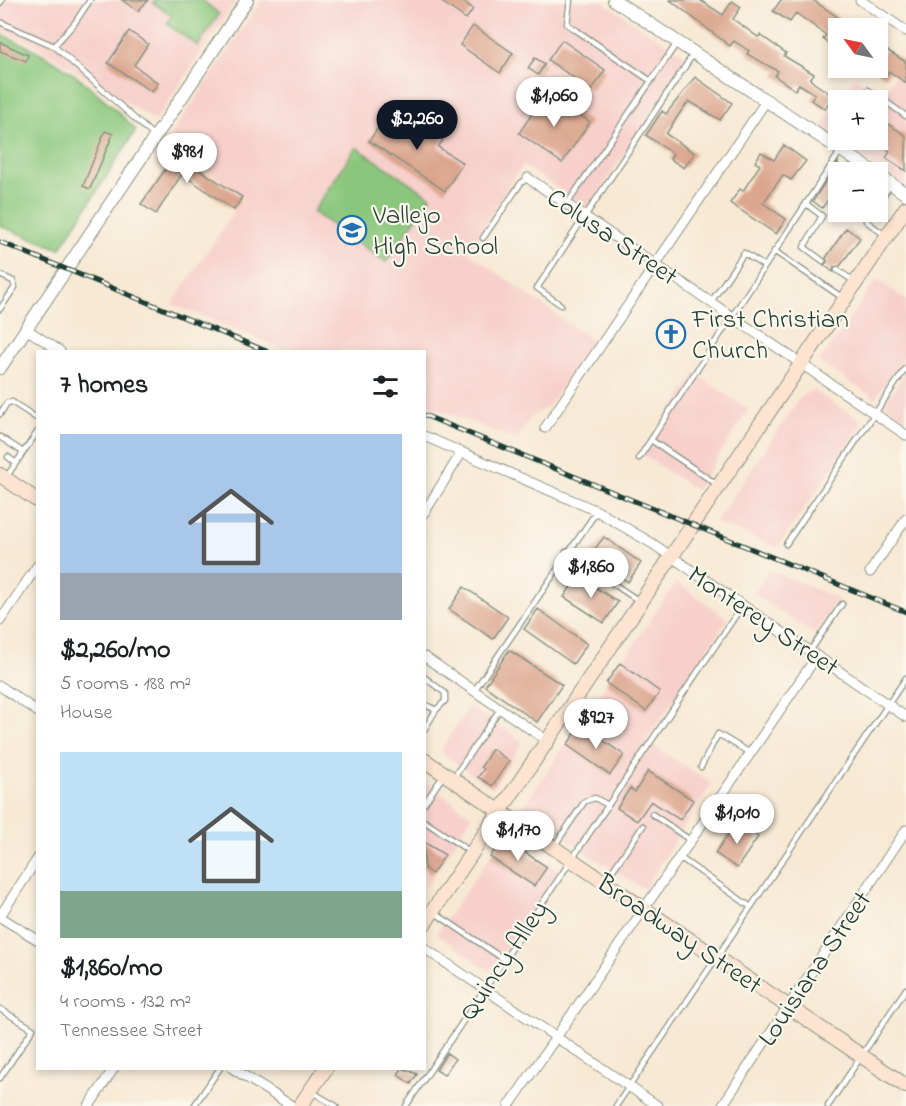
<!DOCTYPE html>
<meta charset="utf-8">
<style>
:root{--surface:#fff;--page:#f6f6f6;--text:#202124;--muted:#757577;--accent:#111827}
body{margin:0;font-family:"Indie Flower",sans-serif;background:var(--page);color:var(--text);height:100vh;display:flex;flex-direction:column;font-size:22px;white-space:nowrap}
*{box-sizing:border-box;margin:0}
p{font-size:20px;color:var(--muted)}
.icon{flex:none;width:33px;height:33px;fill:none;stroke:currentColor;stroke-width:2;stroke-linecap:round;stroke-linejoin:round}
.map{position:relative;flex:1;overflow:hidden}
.side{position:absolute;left:36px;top:350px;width:390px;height:720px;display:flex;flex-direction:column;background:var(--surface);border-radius:0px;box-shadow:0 3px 9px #0003}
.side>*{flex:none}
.needle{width:39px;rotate:303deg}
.tools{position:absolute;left:828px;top:18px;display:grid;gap:12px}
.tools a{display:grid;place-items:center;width:60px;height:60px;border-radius:0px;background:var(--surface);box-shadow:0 3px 9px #0003;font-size:30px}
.price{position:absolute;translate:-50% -51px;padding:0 14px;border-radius:21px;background:#fff;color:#222;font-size:20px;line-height:39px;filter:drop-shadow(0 2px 3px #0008)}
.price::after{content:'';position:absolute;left:50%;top:36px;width:18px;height:14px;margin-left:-9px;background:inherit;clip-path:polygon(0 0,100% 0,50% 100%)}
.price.active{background:var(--accent);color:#fff}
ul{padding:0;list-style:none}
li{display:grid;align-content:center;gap:12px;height:318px;padding:0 24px}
li span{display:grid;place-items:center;height:186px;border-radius:0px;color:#555}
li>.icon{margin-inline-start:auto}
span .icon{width:108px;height:108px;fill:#fffc;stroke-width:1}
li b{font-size:26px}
h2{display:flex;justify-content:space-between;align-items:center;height:72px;padding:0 24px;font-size:26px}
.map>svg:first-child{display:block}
.built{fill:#f7d0cb}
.green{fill:#8ac77d;stroke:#548258;stroke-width:1.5}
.building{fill:#dca68e}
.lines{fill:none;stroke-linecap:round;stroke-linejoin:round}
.service-casing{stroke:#8b9384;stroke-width:7}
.minor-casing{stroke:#8b9384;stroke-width:11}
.tertiary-casing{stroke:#8b9384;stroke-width:14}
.secondary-casing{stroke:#8b9384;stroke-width:16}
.service{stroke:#fff;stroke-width:4.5}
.minor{stroke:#fff;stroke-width:9}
.tertiary{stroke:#fff;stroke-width:12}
.secondary{stroke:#fde4d1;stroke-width:14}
.rail-casing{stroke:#1f3d34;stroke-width:5}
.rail{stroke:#fbf7ec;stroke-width:3;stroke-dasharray:9;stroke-linecap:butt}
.labels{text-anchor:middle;stroke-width:4.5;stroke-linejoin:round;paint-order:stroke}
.poi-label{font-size:27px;fill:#1f3d34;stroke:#fbf7ec;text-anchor:start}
.street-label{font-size:27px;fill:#1f3d34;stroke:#fbf7ec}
</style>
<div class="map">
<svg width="906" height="1106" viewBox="0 0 906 1106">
<rect width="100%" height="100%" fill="#fbf7ec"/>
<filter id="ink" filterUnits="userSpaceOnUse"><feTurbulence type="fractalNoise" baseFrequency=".0167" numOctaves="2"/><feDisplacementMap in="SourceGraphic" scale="12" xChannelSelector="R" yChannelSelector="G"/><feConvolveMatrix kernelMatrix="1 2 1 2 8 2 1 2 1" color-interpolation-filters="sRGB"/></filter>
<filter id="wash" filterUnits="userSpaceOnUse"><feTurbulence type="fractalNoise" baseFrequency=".008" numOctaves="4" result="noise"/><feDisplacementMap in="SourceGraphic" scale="24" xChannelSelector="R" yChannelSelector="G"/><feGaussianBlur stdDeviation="1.35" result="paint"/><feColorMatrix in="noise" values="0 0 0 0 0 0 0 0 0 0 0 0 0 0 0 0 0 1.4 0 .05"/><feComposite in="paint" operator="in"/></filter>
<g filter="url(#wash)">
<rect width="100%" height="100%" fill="#f7e9d4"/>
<!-- built -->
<path class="built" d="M 0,0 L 237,0 L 155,121 L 30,42 L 0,30 Z
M 262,0 L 600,0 L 689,58 L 588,209 L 523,165 L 468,252 L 593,341 L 549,406 L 531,417 L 517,440 L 425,404 L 424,351 L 289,351 L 172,304 L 244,197 L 198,165 L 201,161 L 170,137 Z
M 906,59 L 906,186 L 820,129 L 838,102 L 838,140 L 878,140 L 878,100 L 839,100 L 855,77 L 882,95 Z
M 877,279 L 906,300 L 906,354 L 875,398 L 819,362 Z
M 906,372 L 906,419 L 884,404 Z
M 695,374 L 749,409 L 696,490 L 643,455 Z
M 812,390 L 864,422 L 778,547 L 715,523 L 800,398 Z
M 769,570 L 839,599 L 814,634 L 754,594 Z
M 676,582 L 728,619 L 646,741 L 712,783 L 646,887 L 642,888 L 520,811 Z
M 469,706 L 523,742 L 492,788 L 445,756 L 441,750 Z
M 425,782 L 472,816 L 425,888 Z
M 505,835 L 558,871 L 490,971 L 436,934 Z"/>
<!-- green -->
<path class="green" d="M 155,0 L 202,0 L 219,14 L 198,46 L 167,24 L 172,15 L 153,3 Z
M 0,34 C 57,56 94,87 136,130 L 60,249 L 0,226 Z
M 356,147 L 431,197 L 386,262 L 313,212 Z"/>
<g id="blocks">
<!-- building -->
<path class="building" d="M 122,0 L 148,0 L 138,11 Z
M 439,0 L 461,0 L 473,9 L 466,19 Z
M 670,0 L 700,0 L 723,15 L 732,1 L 741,7 L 733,19 L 758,37 L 760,35 L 786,53 L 784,56 L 814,74 L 810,79 L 814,83 L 833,96 L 825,109 L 811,100 L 815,94 L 799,84 L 795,90 L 775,76 L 778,71 L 747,54 L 749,51 L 734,41 L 730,46 Z
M 781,0 L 813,0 L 846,23 L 838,28 L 838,42 L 835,48 L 823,39 L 826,35 L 796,13 L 790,22 L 773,11 Z
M 473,26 L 513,53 L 500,73 L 460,45 Z
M 129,31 L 148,44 L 134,65 L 158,83 L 152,92 L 108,63 Z
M 562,40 L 605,70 L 592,90 L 548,60 Z
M 0,42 L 28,55 L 26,61 L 0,51 Z
M 885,49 L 906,62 L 906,83 L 889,71 L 885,77 L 878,72 L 878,52 L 881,55 Z
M 535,58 L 545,64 L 538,75 L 528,68 Z
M 695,77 L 732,103 L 720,120 L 689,101 L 682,110 L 666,134 L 695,153 L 684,168 L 670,159 L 673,154 L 646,135 L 662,111 L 666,114 Z
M 546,93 L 590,122 L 562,163 L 519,133 Z
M 388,113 L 412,130 L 417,123 L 443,140 L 438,147 L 463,163 L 445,191 L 369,141 Z
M 887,123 L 906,136 L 906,171 L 886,158 L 890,151 L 875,141 Z
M 105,131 L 113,134 L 90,189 L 83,186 Z
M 784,145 L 806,161 L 791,180 L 783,175 L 763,203 L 786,219 L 776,234 L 730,203 L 740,189 L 743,191 L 760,165 L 755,162 L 761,152 L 774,160 Z
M 184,152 L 198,162 L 195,167 L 242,197 L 234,210 L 182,174 L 156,214 L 141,204 L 172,160 Z
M 838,162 L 838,192 L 835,190 L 822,208 L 813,201 Z
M 846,228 L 860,238 L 840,266 L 834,267 L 833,272 L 824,265 L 827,262 L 826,258 Z
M 604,537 L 641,563 L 628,582 L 590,555 Z
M 578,576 L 618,602 L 604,623 L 564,597 Z
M 464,587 L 508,617 L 493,639 L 449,609 Z
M 538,609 L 587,644 L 573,664 L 524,629 Z
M 509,650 L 562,685 L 537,722 L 485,686 Z
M 620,663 L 660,692 L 646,711 L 606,683 Z
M 581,725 L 624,755 L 610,775 L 567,745 Z
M 492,749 L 509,761 L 492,786 L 478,777 L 484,769 L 481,767 Z
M 648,771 L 693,800 L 680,820 L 651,801 L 637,821 L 617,808 L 630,788 L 635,792 Z
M 737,822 L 758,837 L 737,868 L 715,853 Z
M 503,838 L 547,867 L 534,886 L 490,857 Z
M 424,842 L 445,855 L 432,874 L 424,868 Z
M 447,1053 L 455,1059 L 444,1075 L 436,1070 Z
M 402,1068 L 417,1074 L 411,1084 L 398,1075 Z"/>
</g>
</g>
<g filter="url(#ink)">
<use href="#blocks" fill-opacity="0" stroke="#8b9384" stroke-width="1.5"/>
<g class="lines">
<!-- service casing -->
<g class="service-casing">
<path id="service" d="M 570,0 L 567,24 L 651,81 L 677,43
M 0,3 L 2,0
M 0,22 L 54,46 L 154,136
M 54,46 L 74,24 L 90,0
M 861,100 L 868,90 L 885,101 L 878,113
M 885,101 L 906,116
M 832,143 L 838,133
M 850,153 L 859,140
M 805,203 L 822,216 L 804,247 L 823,261
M 878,203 L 891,184
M 567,204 L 651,81
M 872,212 L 866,221 L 886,236
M 483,238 L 521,183 L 528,178
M 774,251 L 843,298
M 837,270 L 854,281
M 0,275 L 13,281 L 15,287 L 0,309
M 711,302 L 744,253 L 764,266
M 561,305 L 537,288 L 694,53
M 0,414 L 7,403 L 12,402 L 38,419
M 0,437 L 23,452
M 651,440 L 718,485
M 8,457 L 16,463
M 639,458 L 840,152
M 7,476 L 38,431
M 786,544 L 906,368
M 566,552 L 639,601
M 810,651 L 842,604
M 424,677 L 445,693 L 445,701 L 436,710 L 424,704
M 474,691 L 597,511
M 424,730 L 436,710
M 701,767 L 718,734 L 750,753
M 454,777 L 500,709
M 424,804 L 443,776
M 652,814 L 690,840
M 424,821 L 469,851
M 555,845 L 585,801 L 595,798 L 608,805
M 679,857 L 751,907
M 606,880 L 643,826
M 435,913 L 505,960
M 0,1009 L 33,1029 L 0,1078
M 312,1092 L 336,1106
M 194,1106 L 220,1068
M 406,1106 L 742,606
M 616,1106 L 906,678
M 828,1106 L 906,989"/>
</g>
<!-- minor casing -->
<g class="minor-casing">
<path id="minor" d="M 860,0 L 906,31
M 528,178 L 906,435
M 26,329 L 60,351
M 545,428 L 766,101
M 424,436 L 597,511 L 653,544 L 906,717
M 424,513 L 462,452
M 870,572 L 906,519
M 0,621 L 38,565
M 425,657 L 546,740
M 0,686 L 38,712
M 0,916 L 38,858
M 0,917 L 38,940
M 424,948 L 658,1106
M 232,1068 L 292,1106
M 89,1106 L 114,1068
M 509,1106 L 817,656
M 722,1106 L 906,830"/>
</g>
<!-- tertiary casing -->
<g class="tertiary-casing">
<path id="tertiary" d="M 614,0 L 874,172
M 878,175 L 906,194
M 0,368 L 247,0"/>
</g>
<!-- secondary casing -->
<g class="secondary-casing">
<path id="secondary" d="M 0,475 L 38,501
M 424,760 L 906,1086
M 424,924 L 906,208
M 300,1106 L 326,1068"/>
</g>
<!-- service -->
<use href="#service" class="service"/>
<!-- minor -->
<use href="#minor" class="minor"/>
<!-- tertiary -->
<use href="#tertiary" class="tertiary"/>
<!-- secondary -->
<use href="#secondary" class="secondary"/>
<!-- rail casing -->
<g class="rail-casing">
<path id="rail" d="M 0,242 L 266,351
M 424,415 L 906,612"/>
</g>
<!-- rail -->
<use href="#rail" class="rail"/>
</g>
</g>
<!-- icons -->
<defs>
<g id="school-ring" transform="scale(1.5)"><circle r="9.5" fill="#fbf7ec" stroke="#1f6fb2" stroke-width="1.5"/><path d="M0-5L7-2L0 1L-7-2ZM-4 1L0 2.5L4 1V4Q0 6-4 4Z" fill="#1f6fb2"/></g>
<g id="church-ring" transform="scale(1.5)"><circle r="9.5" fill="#fbf7ec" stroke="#1f6fb2" stroke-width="1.5"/><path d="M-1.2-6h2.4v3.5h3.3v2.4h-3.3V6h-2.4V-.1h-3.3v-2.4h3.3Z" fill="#1f6fb2"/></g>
</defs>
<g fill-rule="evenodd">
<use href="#school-ring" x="352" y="230"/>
<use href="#church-ring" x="671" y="334"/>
</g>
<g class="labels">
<!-- poi labels -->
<g class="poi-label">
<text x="373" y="223">Vallejo<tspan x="373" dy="31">High School</tspan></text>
<text x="692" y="327">First Christian<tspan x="692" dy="31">Church</tspan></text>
</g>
<!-- street labels -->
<g class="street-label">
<text transform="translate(613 236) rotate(34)" y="9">Colusa Street</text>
<text transform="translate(764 620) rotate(34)" y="9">Monterey Street</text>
<text transform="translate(680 933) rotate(34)" y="9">Broadway Street</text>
<text transform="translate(503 960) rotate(-56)" y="9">Quincy Alley</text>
<text transform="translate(814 968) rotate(-56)" y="9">Louisiana Street</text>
</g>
</g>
</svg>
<div class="tools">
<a><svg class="needle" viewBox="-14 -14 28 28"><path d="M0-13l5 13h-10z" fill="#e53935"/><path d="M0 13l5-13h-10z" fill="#757577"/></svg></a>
<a>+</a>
<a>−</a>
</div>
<b class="price" style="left:554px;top:128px">$1,060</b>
<b class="price active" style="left:417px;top:151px">$2,260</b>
<b class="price" style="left:187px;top:184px">$981</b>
<b class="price" style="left:591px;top:599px">$1,860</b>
<b class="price" style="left:596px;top:750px">$927</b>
<b class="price" style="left:737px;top:845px">$1,010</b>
<b class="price" style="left:518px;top:862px">$1,170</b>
<section class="side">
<h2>7 homes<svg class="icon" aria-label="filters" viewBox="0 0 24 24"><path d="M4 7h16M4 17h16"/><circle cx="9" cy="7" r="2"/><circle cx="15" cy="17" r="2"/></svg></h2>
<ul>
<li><span style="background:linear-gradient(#a9c7e8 75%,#9aa5b1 0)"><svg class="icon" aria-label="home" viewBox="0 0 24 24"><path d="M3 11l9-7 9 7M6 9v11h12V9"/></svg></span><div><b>$2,260/mo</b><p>5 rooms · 188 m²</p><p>House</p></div></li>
<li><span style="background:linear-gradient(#bfe0f5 75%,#7fa58c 0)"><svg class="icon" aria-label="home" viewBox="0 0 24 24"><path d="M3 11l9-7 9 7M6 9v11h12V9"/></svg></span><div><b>$1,860/mo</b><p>4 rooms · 132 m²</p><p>Tennessee Street</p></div></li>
</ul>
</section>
</div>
